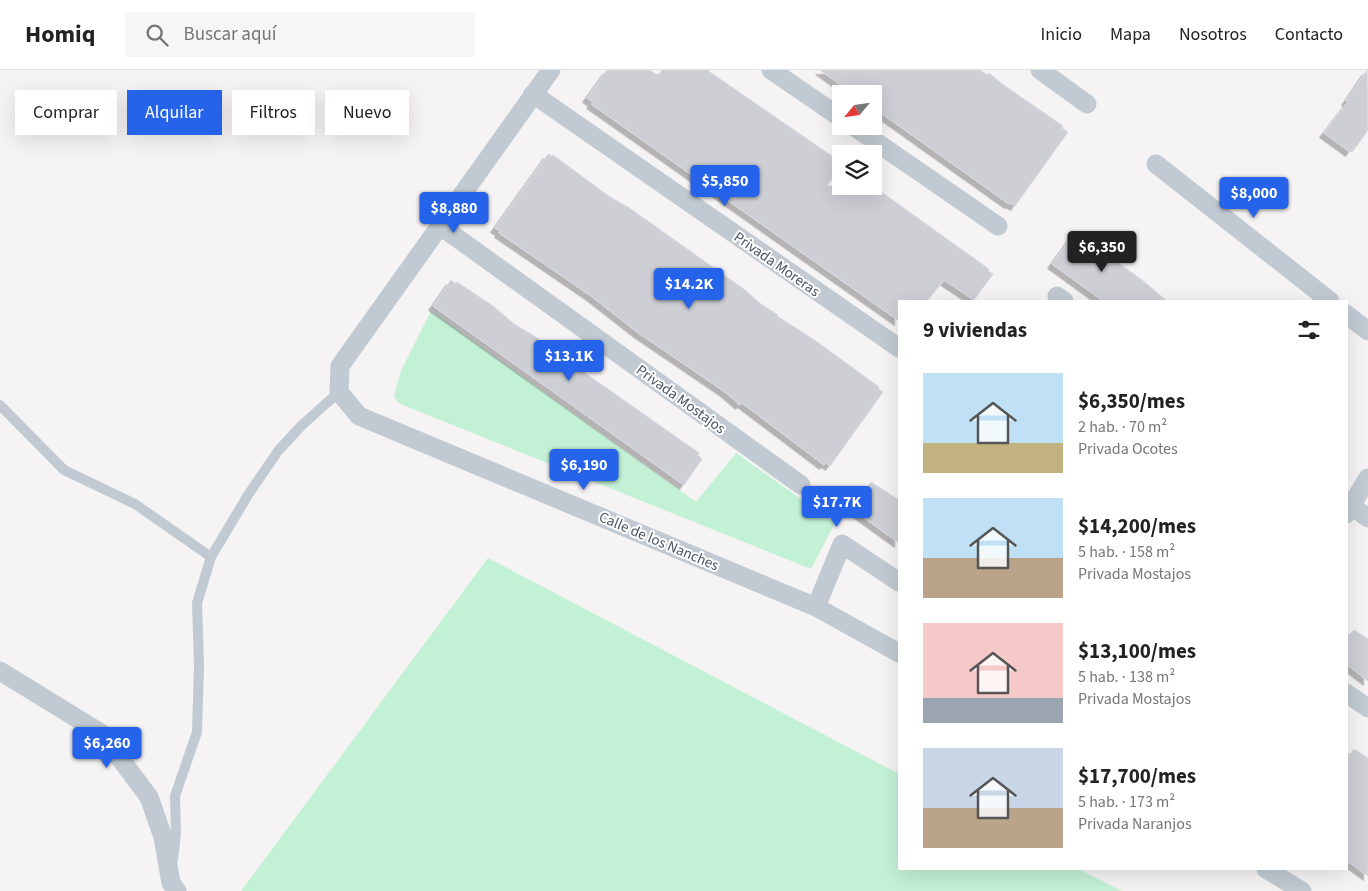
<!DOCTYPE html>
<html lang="es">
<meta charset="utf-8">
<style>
:root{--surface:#fff;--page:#f6f6f6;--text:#222;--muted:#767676;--line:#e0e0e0;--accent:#2563eb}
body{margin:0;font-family:"Source Sans 3",sans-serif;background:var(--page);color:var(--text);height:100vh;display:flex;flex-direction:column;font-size:19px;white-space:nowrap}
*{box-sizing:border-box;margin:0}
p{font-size:16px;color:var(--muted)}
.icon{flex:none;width:28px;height:28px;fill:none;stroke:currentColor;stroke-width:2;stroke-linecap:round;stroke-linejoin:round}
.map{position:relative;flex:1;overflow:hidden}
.side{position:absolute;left:898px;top:230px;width:450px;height:570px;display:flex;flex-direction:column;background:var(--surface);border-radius:0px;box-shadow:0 5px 20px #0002}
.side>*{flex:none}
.banner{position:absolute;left:15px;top:20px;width:475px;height:45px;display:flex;gap:10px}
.needle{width:32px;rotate:241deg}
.controls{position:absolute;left:832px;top:15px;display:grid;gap:10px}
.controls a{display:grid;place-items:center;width:50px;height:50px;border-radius:0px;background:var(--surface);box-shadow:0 5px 20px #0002;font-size:25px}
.price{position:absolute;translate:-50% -42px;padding:0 11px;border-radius:5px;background:var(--accent);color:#fff;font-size:16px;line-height:32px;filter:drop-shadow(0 1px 2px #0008)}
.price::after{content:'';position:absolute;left:50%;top:30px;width:15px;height:11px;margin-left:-8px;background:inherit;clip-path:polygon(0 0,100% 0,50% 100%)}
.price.selected{background:#222;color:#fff}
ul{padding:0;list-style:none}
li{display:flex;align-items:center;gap:15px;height:125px;padding:0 25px}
li span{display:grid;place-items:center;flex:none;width:140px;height:100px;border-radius:0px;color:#555}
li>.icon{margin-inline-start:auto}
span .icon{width:60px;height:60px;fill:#fffc;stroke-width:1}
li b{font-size:21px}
h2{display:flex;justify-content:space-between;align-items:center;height:60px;padding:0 25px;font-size:21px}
.chip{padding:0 18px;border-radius:0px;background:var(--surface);box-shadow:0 5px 20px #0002;font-size:18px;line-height:45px}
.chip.selected{background:var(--accent);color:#fff}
header{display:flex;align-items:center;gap:30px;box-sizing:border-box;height:70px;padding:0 25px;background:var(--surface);border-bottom:1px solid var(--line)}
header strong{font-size:24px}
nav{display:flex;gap:28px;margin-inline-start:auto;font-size:18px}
.search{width:350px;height:45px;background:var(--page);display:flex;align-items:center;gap:12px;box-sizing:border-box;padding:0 18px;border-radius:0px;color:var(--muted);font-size:19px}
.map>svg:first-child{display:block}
.green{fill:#c3f1d5}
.building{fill:#cdcfd5;stroke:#d7d9de;filter:url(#shadow)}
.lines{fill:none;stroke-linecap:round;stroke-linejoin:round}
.lane{stroke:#c1cad2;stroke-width:10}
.street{stroke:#c1cad2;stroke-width:19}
.labels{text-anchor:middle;stroke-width:4;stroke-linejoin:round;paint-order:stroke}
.street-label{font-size:15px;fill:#4a5661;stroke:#fff}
</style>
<header>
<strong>Homiq</strong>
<div class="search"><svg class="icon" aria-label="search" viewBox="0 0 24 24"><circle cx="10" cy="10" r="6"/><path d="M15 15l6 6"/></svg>Buscar aquí</div>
<nav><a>Inicio</a><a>Mapa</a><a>Nosotros</a><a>Contacto</a></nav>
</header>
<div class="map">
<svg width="1368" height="821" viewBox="0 0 1368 821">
<defs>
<filter id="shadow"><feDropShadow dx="-4.5" dy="4.5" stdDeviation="0" flood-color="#0004"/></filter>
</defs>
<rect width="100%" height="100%" fill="#f5f3f3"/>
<!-- green -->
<path class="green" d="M 431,241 L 696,432 L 736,383 L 835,453 L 811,499 L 398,333 L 394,326 L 401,301 Z
M 488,488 L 899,704 L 899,799 L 1079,799 L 1122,821 L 241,821 Z"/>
<!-- building -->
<path class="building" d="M 607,0 L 649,0 L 659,6 L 662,0 L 707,0 L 839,91 L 837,94 L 841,97 L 827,116 L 873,116 L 965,182 L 989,199 L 988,201 L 993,204 L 974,230 L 944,210 L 927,231 L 899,231 L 899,251 L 591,34 L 593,32 L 587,28 Z
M 820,0 L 980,0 L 988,5 L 989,3 L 1005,16 L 1063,56 L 1062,58 L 1068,62 L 1015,136 L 1010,133 L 1009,134 L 874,38 L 874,24 L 853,24 Z
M 1367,0 L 1368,60 L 1356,77 L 1354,76 L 1350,82 L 1324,63 L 1348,32 L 1346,31 Z
M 548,84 L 552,86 L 553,85 L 610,127 L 628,137 L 745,220 L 761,234 L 778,245 L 777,246 L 813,269 L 879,317 L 878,318 L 883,322 L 830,396 L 826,393 L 824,395 L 742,333 L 740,335 L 725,322 L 637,262 L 591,226 L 499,163 L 500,161 L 495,158 Z
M 1075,162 L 1142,210 L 1167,231 L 1103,231 L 1052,194 Z
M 451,210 L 456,214 L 457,212 L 493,236 L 514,254 L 536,267 L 548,277 L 699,383 L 698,385 L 702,389 L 684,415 L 433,236 Z
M 871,412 L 899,430 L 899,473 L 856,442 L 857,441 L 853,437 Z
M 1354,560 L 1368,569 L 1368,611 L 1346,594 L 1346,568 Z
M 1354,679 L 1368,688 L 1368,806 L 1346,790 L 1346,690 Z"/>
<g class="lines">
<!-- lane -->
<path class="lane" d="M 0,335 L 64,400 L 135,434 L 211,487
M 173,790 L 176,762 L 175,726 L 197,662 L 199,596 L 197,533 L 211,487 L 248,425 L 278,381 L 302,355 L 339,322"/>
<!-- street -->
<path class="street" d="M 551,0 L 340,296 L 339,322 L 359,346 L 816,537 L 899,583
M 771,0 L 841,48
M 1040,0 L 1087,34
M 533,24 L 899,278
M 853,56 L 998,156
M 1156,94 L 1330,231
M 439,155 L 801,415
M 1057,226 L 1064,231
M 1346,244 L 1368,261
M 1346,432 L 1368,448
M 1346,444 L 1368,408
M 816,537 L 842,474 L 899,512
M 0,601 L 101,663 L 149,727 L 163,767 L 171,813 L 177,821
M 1346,623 L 1368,638
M 1266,799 L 1302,821"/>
</g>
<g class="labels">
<!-- street labels -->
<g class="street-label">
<text transform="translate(777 194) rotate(35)" y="5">Privada Moreras</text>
<text transform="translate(681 329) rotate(36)" y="5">Privada Mostajos</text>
<text transform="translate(659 471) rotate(23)" y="5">Calle de los Nanches</text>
</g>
</g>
</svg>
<div class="controls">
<a><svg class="needle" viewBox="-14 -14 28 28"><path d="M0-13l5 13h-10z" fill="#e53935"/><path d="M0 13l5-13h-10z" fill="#767676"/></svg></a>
<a><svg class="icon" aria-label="layers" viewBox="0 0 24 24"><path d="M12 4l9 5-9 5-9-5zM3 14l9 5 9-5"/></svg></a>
</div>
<b class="price" style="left:725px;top:137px">$5,850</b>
<b class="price" style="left:1254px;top:149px">$8,000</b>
<b class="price" style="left:454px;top:164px">$8,880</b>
<b class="price selected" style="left:1102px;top:203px">$6,350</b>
<b class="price" style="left:689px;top:240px">$14.2K</b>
<b class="price" style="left:569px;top:312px">$13.1K</b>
<b class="price" style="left:584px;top:421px">$6,190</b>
<b class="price" style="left:837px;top:458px">$17.7K</b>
<b class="price" style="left:107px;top:699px">$6,260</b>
<div class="banner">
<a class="chip">Comprar</a>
<a class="chip selected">Alquilar</a>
<a class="chip">Filtros</a>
<a class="chip">Nuevo</a>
</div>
<section class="side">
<h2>9 viviendas<svg class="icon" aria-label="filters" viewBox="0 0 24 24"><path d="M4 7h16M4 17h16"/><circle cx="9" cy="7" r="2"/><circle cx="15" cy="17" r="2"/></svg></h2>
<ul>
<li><span style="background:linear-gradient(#bfe0f5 70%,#c2b280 0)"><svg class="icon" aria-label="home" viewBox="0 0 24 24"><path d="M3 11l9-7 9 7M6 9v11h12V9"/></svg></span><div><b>$6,350/mes</b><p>2 hab. · 70 m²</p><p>Privada Ocotes</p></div></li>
<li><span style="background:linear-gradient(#bfe0f5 60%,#b9a48a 0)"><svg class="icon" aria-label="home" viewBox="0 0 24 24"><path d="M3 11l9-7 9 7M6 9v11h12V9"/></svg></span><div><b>$14,200/mes</b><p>5 hab. · 158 m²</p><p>Privada Mostajos</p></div></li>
<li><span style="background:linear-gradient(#f6c9c9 75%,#9aa5b1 0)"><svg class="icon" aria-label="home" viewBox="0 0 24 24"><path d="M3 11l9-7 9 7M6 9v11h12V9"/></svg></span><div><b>$13,100/mes</b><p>5 hab. · 138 m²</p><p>Privada Mostajos</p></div></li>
<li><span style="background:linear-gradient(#c9d6e8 60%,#b9a48a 0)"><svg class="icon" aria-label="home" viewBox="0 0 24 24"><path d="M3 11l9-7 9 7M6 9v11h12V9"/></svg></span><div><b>$17,700/mes</b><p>5 hab. · 173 m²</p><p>Privada Naranjos</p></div></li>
</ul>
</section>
</div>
